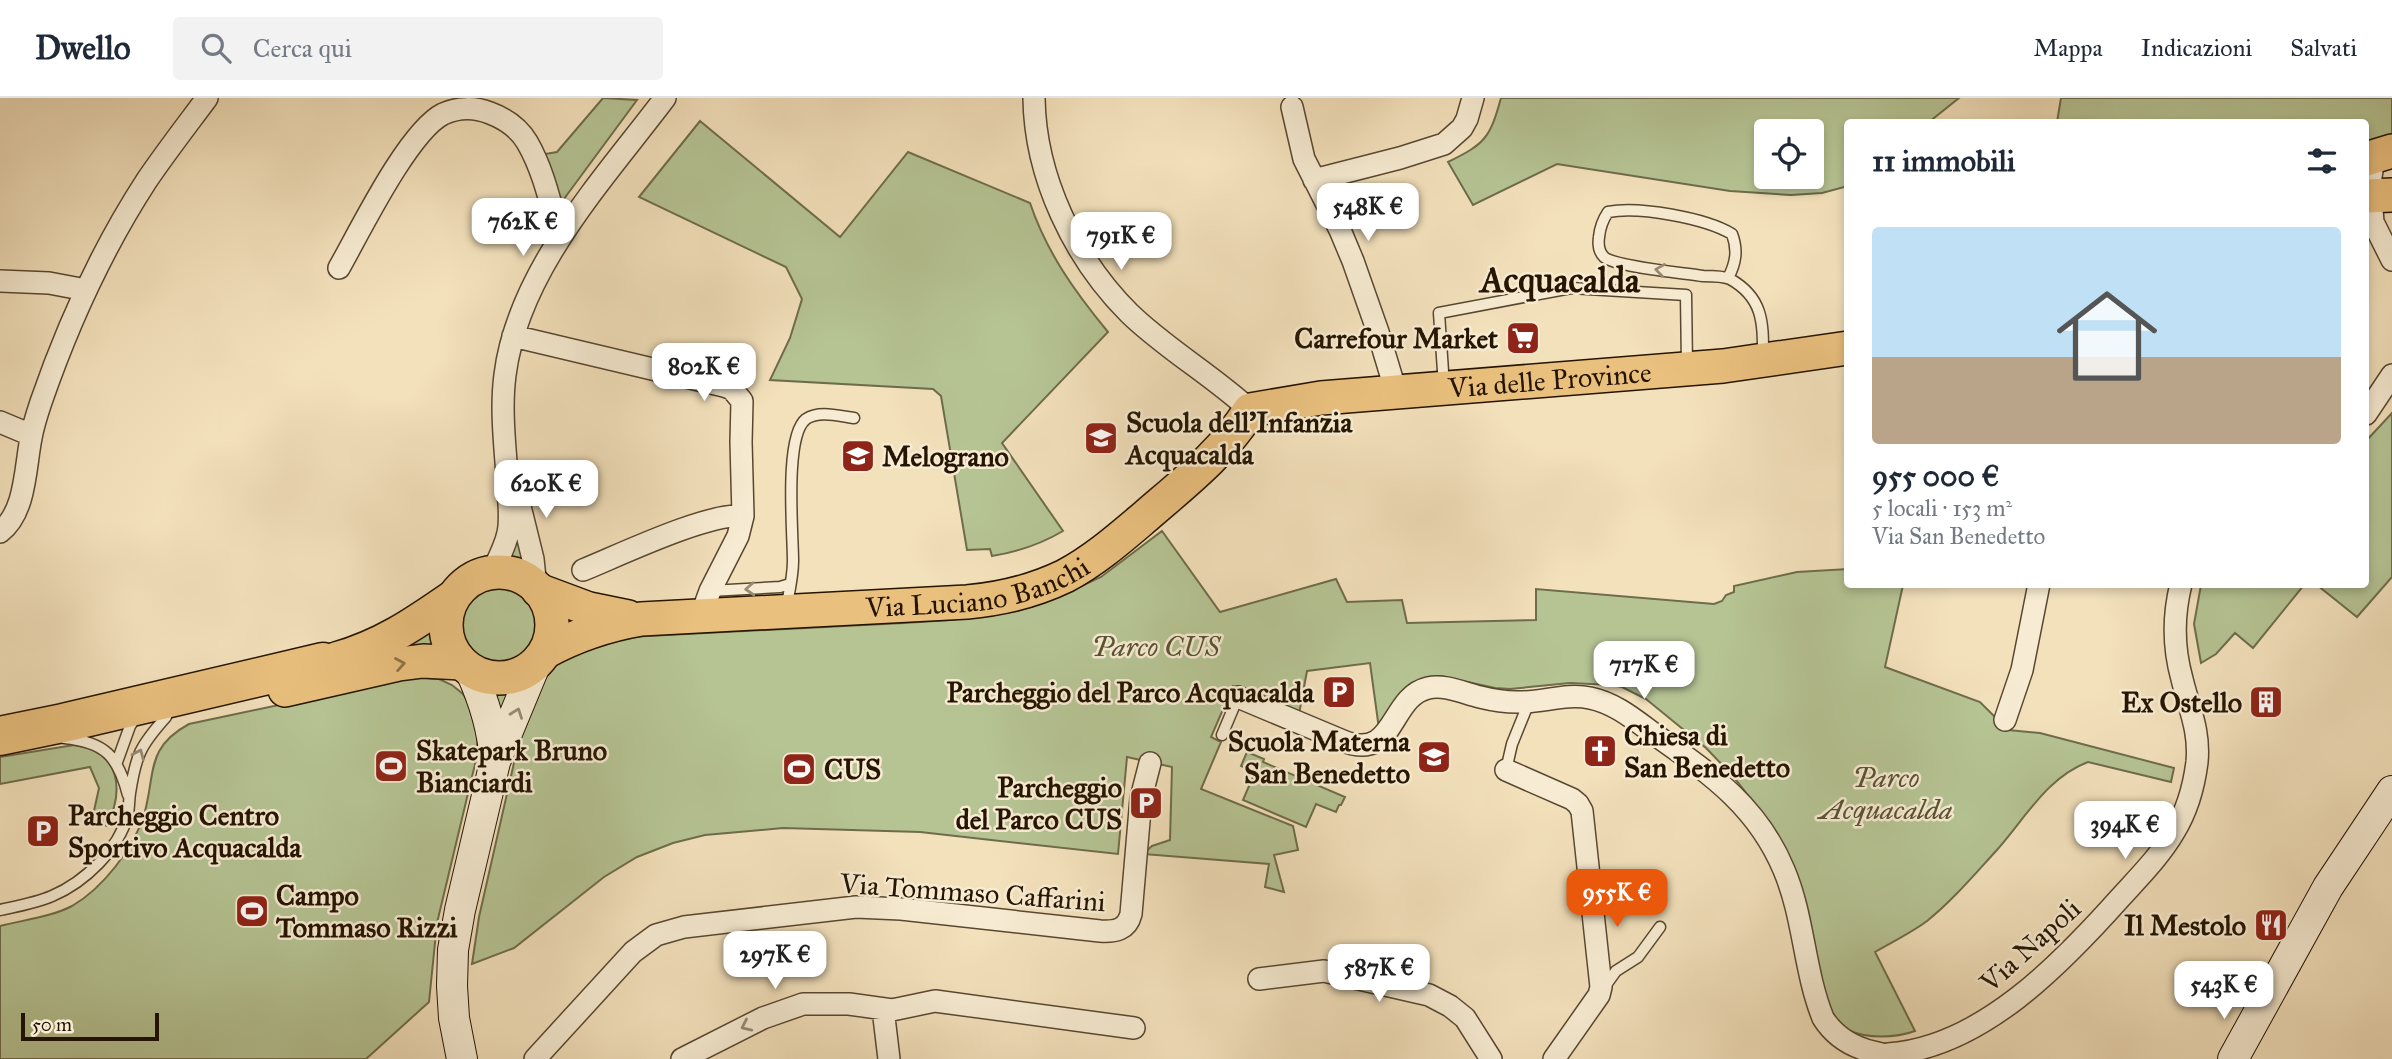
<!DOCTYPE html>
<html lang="it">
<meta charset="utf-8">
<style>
:root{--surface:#fff;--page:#f2f2f3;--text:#1f2937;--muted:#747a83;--line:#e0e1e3;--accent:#ea580c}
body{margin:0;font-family:"IM FELL Great Primer",serif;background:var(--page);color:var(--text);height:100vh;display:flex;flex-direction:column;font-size:26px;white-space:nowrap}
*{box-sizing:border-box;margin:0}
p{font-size:23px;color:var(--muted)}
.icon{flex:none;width:38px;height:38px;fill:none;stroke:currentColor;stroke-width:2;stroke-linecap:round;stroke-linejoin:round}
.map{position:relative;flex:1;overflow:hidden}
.details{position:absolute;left:1844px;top:21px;width:525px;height:469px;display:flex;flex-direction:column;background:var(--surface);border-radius:7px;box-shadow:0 4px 10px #0003}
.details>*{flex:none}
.fabs{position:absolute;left:1754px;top:21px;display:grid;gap:14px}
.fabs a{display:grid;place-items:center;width:70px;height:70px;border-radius:7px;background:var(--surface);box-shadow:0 4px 10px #0003;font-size:35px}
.scale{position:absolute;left:21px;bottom:18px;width:138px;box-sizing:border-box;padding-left:7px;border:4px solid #251401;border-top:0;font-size:19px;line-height:24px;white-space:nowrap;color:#251401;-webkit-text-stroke:5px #f7ecd3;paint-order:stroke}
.price{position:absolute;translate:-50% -60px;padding:0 16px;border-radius:14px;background:#fff;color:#222;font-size:23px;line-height:46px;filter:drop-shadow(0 2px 4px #0008)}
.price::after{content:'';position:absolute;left:50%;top:42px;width:21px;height:16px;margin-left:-10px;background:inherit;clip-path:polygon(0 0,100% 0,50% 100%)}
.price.current{background:var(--accent);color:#fff}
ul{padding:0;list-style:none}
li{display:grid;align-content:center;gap:14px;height:371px;padding:0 28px}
li span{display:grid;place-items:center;height:217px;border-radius:7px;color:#555}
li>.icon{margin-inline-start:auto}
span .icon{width:126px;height:126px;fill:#fffc;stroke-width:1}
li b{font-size:30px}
h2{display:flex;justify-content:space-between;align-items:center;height:84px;padding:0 28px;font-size:30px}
header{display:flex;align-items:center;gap:42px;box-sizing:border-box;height:98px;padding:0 35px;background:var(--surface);border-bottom:2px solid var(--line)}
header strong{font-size:33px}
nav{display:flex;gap:38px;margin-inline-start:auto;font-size:24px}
.search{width:490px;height:63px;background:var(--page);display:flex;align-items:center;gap:18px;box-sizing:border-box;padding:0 24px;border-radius:7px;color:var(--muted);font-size:26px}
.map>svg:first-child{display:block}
.green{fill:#b6c494;stroke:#6e6c4a;stroke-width:2;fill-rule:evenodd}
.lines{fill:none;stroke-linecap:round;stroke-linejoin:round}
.lane-casing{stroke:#584730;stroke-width:13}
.street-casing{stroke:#584730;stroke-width:24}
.secondary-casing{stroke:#251401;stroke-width:32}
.primary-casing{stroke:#251401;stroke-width:36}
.highway-casing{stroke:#251401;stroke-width:41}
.lane{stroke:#f7ecd3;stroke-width:10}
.street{stroke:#f7ecd3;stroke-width:21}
.secondary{stroke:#f7ecd3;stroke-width:30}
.primary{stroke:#eac07e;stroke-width:33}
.highway{stroke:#eac07e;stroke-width:38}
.oneway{stroke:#988b74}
.oneway2{stroke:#917346}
.labels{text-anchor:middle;stroke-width:5;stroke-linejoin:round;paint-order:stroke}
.poi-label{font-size:28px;font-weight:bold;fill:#251401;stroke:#f7ecd3;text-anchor:start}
.street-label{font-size:28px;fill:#251401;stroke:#f7ecd3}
.park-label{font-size:28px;font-style:italic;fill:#585234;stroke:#f7ecd3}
.district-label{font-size:35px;font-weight:bold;fill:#251401;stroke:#f7ecd3}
</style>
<header>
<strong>Dwello</strong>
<div class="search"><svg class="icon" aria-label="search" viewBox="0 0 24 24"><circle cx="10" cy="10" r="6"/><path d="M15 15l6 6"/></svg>Cerca qui</div>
<nav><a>Mappa</a><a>Indicazioni</a><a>Salvati</a></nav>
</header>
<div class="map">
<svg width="2392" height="961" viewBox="0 0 2392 961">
<rect width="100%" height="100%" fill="#f3e1bc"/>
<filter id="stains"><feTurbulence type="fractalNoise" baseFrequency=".00286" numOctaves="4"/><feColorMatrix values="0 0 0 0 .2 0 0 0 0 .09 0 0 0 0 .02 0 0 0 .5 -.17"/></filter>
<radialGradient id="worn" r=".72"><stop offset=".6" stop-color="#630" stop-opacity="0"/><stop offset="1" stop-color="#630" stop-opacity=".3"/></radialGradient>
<!-- green -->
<path class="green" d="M 603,0 L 637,2 L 558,109 L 545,56 L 557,54 Z
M 1501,0 L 1959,0 L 1929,24 L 1848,24 L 1848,88 L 1822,95 L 1791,97 L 1730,93 L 1557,66 L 1473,107 L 1448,64 C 1485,46 1490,40 1501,0 ZM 1766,33 L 1811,33 L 1811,79 L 1766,79 Z
M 2061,0 L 2392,0 L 2392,36 L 2366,44 L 2366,24 L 2057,24 Z
M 700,23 L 840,139 L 908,54 L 1030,105 C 1047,155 1075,194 1108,234 L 1002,345 L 1063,433 C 1041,446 1017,454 992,458 L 990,451 L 967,452 L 941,298 L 933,291 L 770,282 L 790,240 L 802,201 L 786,169 L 639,99 Z
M 2392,315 L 2392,479 L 2357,519 L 2317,487 L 2366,486 L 2366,343 Z
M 1162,433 L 1220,514 L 1336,481 L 1347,504 L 1402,502 L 1407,525 L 1536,522 L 1536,491 L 1714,506 L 1722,503 L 1726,497 L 1734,494 L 1734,488 L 1797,474 L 1848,471 L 1848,486 L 1903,487 L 1885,569 L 1980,604 L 2008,632 L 2040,635 L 2174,670 L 2171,684 L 2088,664 C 2047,679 2024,722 1996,753 C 1974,777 1952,803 1927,823 C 1911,835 1892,844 1875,854 L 1915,933 C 1896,940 1867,941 1848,932 C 1844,930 1839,925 1835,922 L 1758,710 L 1732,677 L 1706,650 L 1646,601 L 1622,589 L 1612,587 L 1570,585 L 1510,591 L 1495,590 L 1440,578 L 1430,579 L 1414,585 L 1379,631 L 1370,565 L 1307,573 L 1299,616 L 1233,588 L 1211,639 L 1221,644 L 1201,691 L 1293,728 L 1298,752 L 1274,757 L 1284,794 L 1265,789 L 1269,766 L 1143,756 L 1152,748 L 1170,742 L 1172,669 L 1127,659 L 1118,756 L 920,734 L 783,730 L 705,737 L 673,745 L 637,759 L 604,779 L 514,850 L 472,866 L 479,819 L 526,612 L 537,590 L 561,561 L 628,539 L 904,525 L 951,522 L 1018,513 L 1054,501 L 1101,479 Z
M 518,436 L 529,474 L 503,466 Z
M456 526a42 42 0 1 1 84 0a42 42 0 1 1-84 0Z
M 2201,487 L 2201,486 L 2304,487 L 2253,550 L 2235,535 L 2216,556 L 2201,565 L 2194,526 Z
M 438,519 L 438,535 L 447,557 L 389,554 Z
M 410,579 L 439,581 L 452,587 L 463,596 L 472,611 L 478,634 L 476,662 L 437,825 L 429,904 L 366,961 L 0,961 L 0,828 C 23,822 51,819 72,808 C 103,790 133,751 144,717 C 156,675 145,650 189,626 Z
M 518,585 L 504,627 L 492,586 Z
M 74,647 C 121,653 124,692 107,728 L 92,722 L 99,690 L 90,669 L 0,686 L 0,659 Z
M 1247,654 L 1264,661 L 1263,664 L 1345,699 L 1341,707 L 1339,707 L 1336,714 L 1316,706 L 1306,729 L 1243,702 L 1255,674 L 1241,668 Z
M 1337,857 L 1424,879 L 1422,886 L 1336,865 Z"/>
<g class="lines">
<!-- lane casing -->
<g class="lane-casing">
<path id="lane" d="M 1728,180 C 1736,165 1738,152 1732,136 C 1705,120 1639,108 1608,114 C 1602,123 1600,129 1599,139 C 1598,146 1599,154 1604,159 C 1616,169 1685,175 1703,178 C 1711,178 1723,178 1730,181 C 1764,200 1763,226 1763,259
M 1444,288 L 1439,215 L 1571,190 L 1686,197 L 1687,268
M 710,493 L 780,489 L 790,486
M 786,511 C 789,495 793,479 793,463 C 793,435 784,338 806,321 C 819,312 839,318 854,320
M 1222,637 L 1238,599
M 64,640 C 105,644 118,658 128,697
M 117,664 L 130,628 L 136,619
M 1506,672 L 1512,646 L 1529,604
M 0,812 C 18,808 36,805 52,798 C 85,784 118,752 128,717 C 129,710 129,702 130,695 C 136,657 140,648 166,619
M 1603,891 L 1616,873 L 1638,859 L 1660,829"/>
</g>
<!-- street casing -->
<g class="street-casing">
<path id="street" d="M 1034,0 C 1035,79 1074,160 1129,215 C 1166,251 1212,277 1250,312
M 1292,9 L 1304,61 L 1340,132 L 1353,163 L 1378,234 L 1396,294
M 2374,59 L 2370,86 L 2373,124 L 2392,162
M 1314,82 L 1400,60 L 1444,46 L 1462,30 L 1467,21 L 1473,0
M 339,170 C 360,133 408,34 443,16 C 458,9 475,9 490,15 C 506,21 518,29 527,44 C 544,73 551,108 560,140
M 0,183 L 49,185 L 86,192
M 513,238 L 724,288 L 732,291 L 742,303 L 741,344 L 743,418 L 738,438 L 710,493 L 706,504 L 706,519
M 2366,316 L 2392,277
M 0,324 L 31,337
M 517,396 L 533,461 L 536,490
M 0,434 C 26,414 25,370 31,340 C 33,328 37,316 41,304 C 68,226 102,151 147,82 C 166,54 187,27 207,0
M 583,472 C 620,457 707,415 743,418
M 492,474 C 498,462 505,449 508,435 C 511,421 509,407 508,393 C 506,354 500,315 505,277 C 518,172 604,81 665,0
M 1238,599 L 1343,643 C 1396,664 1389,599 1428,590 C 1445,586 1463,595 1480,599 C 1492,602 1504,604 1517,604 C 1541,605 1566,595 1590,600 C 1615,605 1635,622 1654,636 C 1709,675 1757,707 1784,772 C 1804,819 1804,873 1823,920 C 1835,939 1852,949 1873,954 C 1881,956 1887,956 1894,961
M 2005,622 L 2022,572 L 2039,486
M 1506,672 L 1572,701 L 1578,706 L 1582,713 L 1601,889 L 1599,897 L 1554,961
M 1259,881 L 1324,873 L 1429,897 L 1450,908 L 1465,920 L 1491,961
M 883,911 L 889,961
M 1888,956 C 1981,950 2062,865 2120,800 C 2139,779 2160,758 2174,734 C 2187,713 2194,688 2197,664 C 2200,633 2189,610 2182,581 C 2173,549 2173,518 2181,486
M 535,961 L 633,854 L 656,837 L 684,829 L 856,809 L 901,811 L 1100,833 C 1115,834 1127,832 1131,816 L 1141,700 L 1150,665
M 682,961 L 763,920 L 803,906 L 849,906 L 892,912 L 935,903 L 1134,930"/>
</g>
<!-- secondary casing -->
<g class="secondary-casing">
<path id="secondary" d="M 470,572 C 484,602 493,630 495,664
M 462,961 L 454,920 L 452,888 L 453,852 L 460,812 L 495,664 L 536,565
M 2233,961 L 2328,789 L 2392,693"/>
</g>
<!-- primary casing -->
<g class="primary-casing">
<g id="primary">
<path d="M 2366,61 L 2392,53"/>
<path d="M 2366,98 L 2392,97"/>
<circle cx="499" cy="527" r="53"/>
<path d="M 538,492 L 589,511 L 628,519"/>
<path id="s1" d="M 545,554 C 576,537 606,527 641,521 L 967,504 C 1001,501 1034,493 1065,478 C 1095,462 1120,440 1146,418 C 1184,385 1223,355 1250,312 L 1321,300 L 1723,268 L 1848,250"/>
<path d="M 336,561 C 382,548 414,526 453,499"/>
<path d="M 285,592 L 399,566 L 423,563 L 462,565"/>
</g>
</g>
<!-- highway casing -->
<g class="highway-casing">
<path id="highway" d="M 0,638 L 63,625 L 323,564"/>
</g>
<!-- lane -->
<use href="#lane" class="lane"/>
<!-- street -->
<use href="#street" class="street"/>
<!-- secondary -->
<use href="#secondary" class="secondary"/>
<!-- primary -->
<use href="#primary" class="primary"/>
<!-- highway -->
<use href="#highway" class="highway"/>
</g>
<!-- one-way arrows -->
<defs><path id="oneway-chevron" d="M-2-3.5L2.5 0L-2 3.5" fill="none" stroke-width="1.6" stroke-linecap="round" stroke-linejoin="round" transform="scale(1.75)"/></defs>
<g class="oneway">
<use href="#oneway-chevron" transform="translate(1660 172) rotate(-172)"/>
<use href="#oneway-chevron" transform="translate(750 491) rotate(177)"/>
<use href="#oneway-chevron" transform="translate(517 615) rotate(-70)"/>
<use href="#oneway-chevron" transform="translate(139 656) rotate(-67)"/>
<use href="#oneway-chevron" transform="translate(746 928) rotate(155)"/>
</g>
<use class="oneway2" href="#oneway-chevron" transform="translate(400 566) rotate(-10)"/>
<!-- icons -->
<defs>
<g id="supermarket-square" transform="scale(1.75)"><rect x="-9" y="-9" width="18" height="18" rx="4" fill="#8f2418" stroke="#f7ecd3"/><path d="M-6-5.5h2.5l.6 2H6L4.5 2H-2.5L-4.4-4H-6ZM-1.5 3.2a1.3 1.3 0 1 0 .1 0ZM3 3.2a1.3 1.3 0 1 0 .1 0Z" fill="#fff"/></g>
<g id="school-square" transform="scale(1.75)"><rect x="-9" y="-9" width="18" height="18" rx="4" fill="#8f2418" stroke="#f7ecd3"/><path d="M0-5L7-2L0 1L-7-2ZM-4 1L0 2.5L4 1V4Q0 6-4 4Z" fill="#fff"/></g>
<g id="parking-square" transform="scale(1.75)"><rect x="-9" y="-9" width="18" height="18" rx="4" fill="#8f2418" stroke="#f7ecd3"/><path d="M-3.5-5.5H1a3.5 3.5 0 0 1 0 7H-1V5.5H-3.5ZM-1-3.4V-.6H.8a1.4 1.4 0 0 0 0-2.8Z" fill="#fff"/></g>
<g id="building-square" transform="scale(1.75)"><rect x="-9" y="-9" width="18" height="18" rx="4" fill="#8f2418" stroke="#f7ecd3"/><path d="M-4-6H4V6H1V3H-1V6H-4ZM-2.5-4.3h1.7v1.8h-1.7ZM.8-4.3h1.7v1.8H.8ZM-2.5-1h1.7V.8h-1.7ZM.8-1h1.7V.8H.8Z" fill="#fff"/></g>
<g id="church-square" transform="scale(1.75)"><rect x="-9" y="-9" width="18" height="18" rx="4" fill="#8f2418" stroke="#f7ecd3"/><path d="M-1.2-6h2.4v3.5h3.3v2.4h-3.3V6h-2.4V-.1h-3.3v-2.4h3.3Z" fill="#fff"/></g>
<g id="stadium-square" transform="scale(1.75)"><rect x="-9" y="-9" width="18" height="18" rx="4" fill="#8f2418" stroke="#f7ecd3"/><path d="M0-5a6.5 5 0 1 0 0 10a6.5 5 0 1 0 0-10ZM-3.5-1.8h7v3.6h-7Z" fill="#fff"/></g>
<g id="restaurant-square" transform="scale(1.75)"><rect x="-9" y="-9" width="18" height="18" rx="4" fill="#8f2418" stroke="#f7ecd3"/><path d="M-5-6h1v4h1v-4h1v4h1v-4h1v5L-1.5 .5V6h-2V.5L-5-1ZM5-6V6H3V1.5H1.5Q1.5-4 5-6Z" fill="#fff"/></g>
</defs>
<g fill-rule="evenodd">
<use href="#supermarket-square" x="1523" y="240"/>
<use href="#school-square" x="1101" y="340"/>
<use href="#school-square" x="858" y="358"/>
<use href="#parking-square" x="1339" y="594"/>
<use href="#building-square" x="2266" y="604"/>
<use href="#church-square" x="1600" y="653"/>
<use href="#school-square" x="1434" y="659"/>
<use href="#stadium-square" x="391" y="668"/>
<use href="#stadium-square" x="799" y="671"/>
<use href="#parking-square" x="1146" y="705"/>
<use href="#parking-square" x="43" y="733"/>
<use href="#stadium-square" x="252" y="813"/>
<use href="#restaurant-square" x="2271" y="827"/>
</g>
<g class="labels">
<!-- poi labels -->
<g class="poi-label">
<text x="1498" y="250" text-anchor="end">Carrefour Market</text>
<text x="1126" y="334">Scuola dell'Infanzia<tspan x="1126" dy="32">Acquacalda</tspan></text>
<text x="882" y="368">Melograno</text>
<text x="1314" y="604" text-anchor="end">Parcheggio del Parco Acquacalda</text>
<text x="2242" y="614" text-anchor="end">Ex Ostello</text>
<text x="1624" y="647">Chiesa di<tspan x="1624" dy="32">San Benedetto</tspan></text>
<text x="1410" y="653" text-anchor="end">Scuola Materna<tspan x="1410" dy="32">San Benedetto</tspan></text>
<text x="416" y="662">Skatepark Bruno<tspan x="416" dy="32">Bianciardi</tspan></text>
<text x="824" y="681">CUS</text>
<text x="1122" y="699" text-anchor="end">Parcheggio<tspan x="1122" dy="32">del Parco CUS</tspan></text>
<text x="68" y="727">Parcheggio Centro<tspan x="68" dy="32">Sportivo Acquacalda</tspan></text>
<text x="276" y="807">Campo<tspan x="276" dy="32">Tommaso Rizzi</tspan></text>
<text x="2246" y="837" text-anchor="end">Il Mestolo</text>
</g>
<!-- street labels -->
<g class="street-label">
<text dy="10" stroke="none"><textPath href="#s1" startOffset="1082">Via delle Province</textPath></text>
<text dy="10" stroke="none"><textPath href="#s1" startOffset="441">Via Luciano Banchi</textPath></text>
<text transform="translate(973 794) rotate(4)" y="10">Via Tommaso Caffarini</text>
<text transform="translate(2030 847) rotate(-42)" y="10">Via Napoli</text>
</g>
<!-- park labels -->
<g class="park-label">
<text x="1156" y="558">Parco CUS</text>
<text x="1886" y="689">Parco<tspan x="1886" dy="32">Acquacalda</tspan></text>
</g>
<!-- district labels -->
<g class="district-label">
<text x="1560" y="194">Acquacalda</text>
</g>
</g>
<rect width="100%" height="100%" filter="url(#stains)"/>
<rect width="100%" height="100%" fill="url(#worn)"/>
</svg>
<div class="fabs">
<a><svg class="icon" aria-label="locate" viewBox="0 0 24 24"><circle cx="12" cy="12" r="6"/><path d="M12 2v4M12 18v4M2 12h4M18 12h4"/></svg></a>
</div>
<div class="scale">50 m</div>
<b class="price" style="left:1368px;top:145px">548K €</b>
<b class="price" style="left:523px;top:160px">762K €</b>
<b class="price" style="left:1121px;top:174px">791K €</b>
<b class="price" style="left:704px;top:305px">802K €</b>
<b class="price" style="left:546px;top:422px">620K €</b>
<b class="price" style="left:1644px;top:603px">717K €</b>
<b class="price" style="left:2125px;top:763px">394K €</b>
<b class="price current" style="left:1617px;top:831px">955K €</b>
<b class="price" style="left:775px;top:893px">297K €</b>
<b class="price" style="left:1379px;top:906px">587K €</b>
<b class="price" style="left:2224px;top:923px">543K €</b>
<section class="details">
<h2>11 immobili<svg class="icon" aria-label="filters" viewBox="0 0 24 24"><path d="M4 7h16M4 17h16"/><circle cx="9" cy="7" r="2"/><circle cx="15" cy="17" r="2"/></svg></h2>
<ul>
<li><span style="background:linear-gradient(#bfe0f5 60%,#b9a48a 0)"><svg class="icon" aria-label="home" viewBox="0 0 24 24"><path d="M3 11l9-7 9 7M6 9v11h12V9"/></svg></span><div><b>955 000 €</b><p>5 locali · 153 m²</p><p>Via San Benedetto</p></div></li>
</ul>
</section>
</div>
